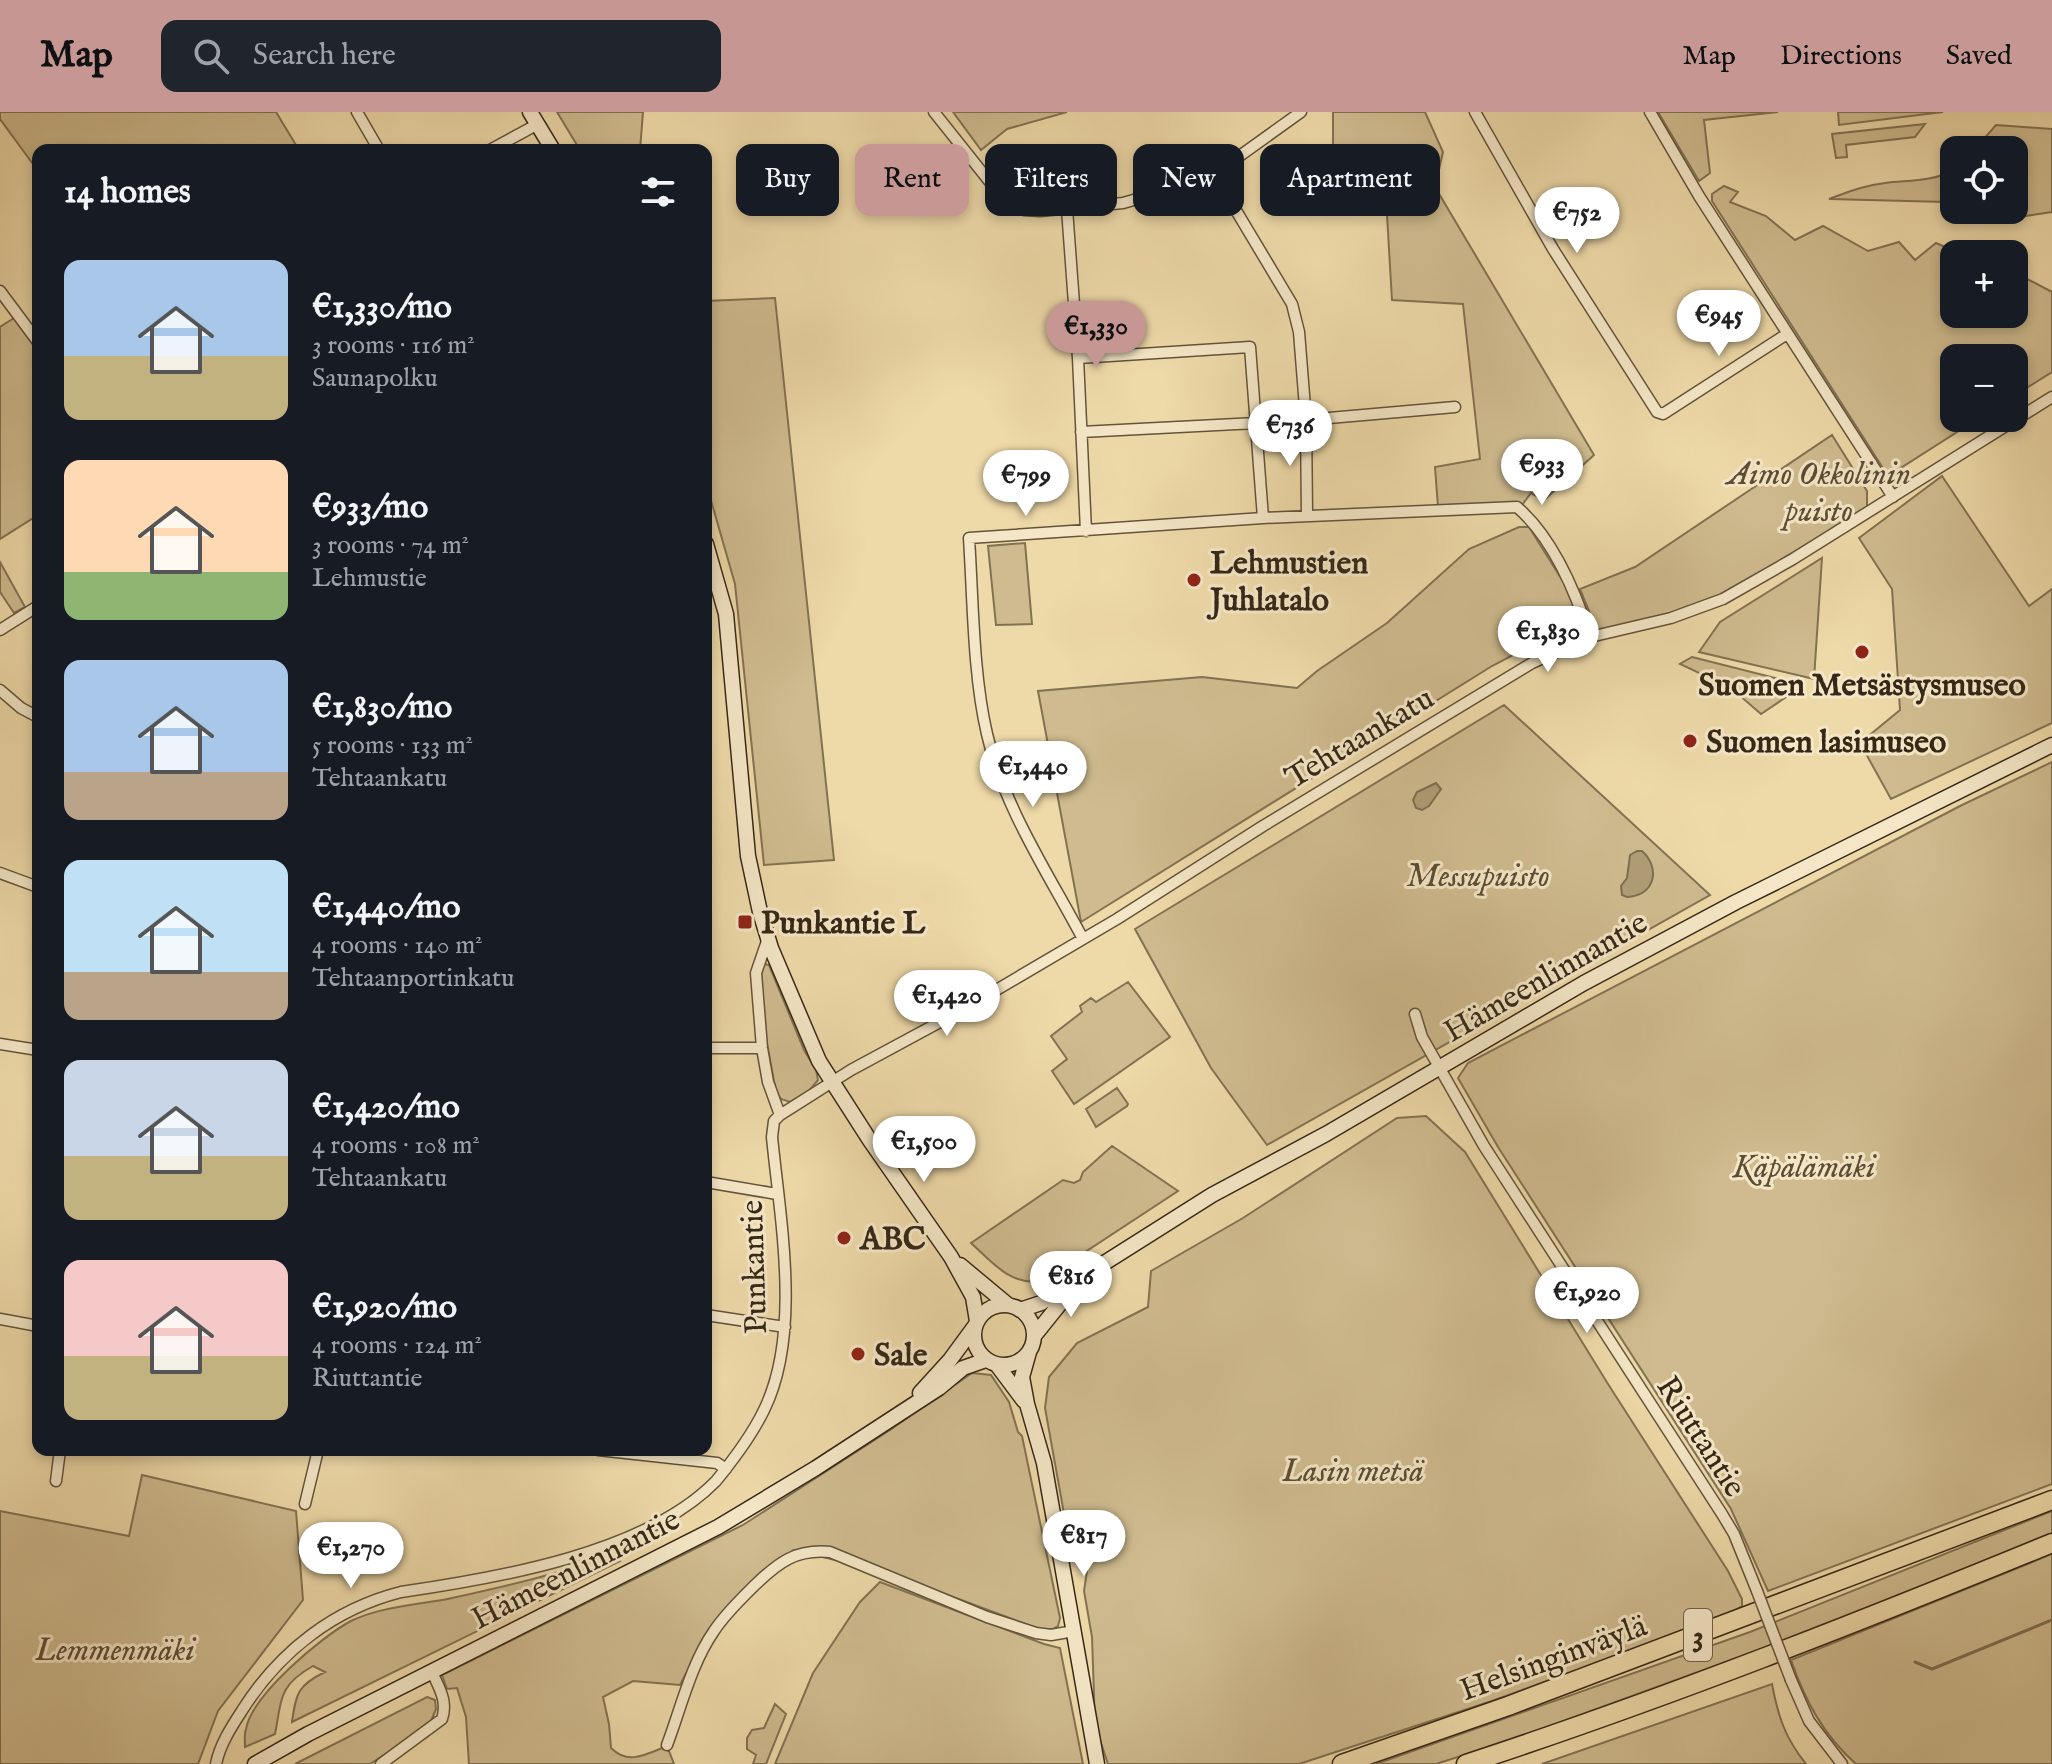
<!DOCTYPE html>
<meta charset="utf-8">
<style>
:root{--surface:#171b24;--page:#20242c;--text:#f1f3f6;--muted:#9ea1a6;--accent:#c59692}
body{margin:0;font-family:"IM FELL English",serif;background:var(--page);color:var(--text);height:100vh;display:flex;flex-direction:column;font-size:30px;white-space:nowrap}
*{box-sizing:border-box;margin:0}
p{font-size:26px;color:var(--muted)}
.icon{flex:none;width:44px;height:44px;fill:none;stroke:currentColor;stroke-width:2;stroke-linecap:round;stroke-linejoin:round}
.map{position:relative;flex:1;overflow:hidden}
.sheet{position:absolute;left:32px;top:32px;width:680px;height:1312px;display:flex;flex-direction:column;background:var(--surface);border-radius:16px;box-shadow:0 4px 12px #0003}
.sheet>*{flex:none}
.top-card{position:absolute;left:736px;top:32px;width:760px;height:72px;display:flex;gap:16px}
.fabs{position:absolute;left:1940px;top:24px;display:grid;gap:16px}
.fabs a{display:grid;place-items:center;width:88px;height:88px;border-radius:16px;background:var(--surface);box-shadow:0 4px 12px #0003;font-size:40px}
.price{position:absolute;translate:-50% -68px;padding:0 18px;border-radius:28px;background:#fff;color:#222;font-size:26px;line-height:52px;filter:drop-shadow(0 2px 4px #0008)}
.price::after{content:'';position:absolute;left:50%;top:48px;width:24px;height:18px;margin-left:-12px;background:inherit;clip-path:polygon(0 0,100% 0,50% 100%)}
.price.current{background:var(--accent);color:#111}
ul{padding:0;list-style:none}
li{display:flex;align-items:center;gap:24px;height:200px;padding:0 32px}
li span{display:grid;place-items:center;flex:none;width:224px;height:160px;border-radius:16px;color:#555}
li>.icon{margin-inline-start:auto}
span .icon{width:96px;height:96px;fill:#fffc;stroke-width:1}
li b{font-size:34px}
h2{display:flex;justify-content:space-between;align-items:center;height:96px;padding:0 32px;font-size:34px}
.chip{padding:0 28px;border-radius:16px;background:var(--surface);box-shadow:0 4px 12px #0003;font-size:28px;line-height:72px}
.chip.current{background:var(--accent);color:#111}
header{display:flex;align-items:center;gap:48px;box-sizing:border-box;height:112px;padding:0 40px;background:var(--accent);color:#111}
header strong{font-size:38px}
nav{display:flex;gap:44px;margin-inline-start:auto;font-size:28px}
.search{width:560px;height:72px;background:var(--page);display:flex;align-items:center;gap:20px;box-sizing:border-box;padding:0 28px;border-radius:16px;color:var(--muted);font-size:30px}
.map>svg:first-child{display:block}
.green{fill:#cfbb8f;stroke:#827253;stroke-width:2}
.water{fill:#af9d77;stroke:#7e6e51;stroke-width:2}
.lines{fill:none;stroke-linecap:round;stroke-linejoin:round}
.stream{stroke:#7e6e51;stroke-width:3}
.street-casing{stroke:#63543b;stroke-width:13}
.secondary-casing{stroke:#352817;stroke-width:17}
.highway-casing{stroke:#352817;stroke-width:21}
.street{stroke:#f4e6c6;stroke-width:10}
.secondary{stroke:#f4e6c6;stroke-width:14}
.highway{stroke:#eed9a8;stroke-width:18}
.street-bridge-casing{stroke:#63543b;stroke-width:13;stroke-linecap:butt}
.street-bridge{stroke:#f4e6c6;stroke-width:10}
.poi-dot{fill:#8f2418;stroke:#f4e6c6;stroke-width:3}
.labels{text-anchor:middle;stroke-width:6;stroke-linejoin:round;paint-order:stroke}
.shield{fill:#f4e6c6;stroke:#6e614c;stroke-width:2}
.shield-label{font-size:30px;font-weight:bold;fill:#352817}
.park-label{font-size:32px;font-style:italic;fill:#5c4d35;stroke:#f4e6c6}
.poi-label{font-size:32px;font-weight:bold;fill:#352817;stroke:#f4e6c6;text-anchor:start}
.street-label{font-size:32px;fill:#352817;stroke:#f4e6c6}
</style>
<header>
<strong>Map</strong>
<div class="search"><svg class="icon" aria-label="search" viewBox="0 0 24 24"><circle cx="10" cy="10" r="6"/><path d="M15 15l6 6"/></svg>Search here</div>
<nav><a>Map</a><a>Directions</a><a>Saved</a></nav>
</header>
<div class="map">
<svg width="2052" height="1652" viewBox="0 0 2052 1652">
<rect width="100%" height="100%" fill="#eed9a8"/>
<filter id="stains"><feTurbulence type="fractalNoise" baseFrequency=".0025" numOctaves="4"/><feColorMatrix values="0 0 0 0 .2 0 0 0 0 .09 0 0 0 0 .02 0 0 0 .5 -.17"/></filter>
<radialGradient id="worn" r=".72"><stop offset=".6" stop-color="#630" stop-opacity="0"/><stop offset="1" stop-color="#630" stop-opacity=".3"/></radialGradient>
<!-- green -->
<path class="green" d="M 0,0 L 276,0 L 299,38 L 38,38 L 38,59 L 0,7 Z
M 557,0 L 643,0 L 640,38 L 580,38 Z
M 953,0 L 1067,0 L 1007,17 L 981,38 Z
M 1333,0 L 1425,0 L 1443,40 L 1435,75 L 1594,343 L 1544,388 L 1531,381 L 1522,393 L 1438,395 L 1435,355 L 1480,347 L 1463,192 L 1392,188 L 1385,69 L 1333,65 Z
M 1658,0 L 1778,0 L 1704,8 L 1710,61 L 1699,69 Z
M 1838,0 L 1943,0 L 1839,13 Z
M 1925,12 L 1915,25 L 1846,33 L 1847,45 L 1836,46 L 1832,22 Z
M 1996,13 L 2052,17 L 2052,100 L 2005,107 L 1974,98 L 2014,98 L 2014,38 L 1974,38 Z
M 1954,58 L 1954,92 L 1946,90 L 1829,87 C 1848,80 1865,73 1885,71 C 1910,68 1931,70 1954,58 Z
M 1724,74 L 1738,80 L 1730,90 L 1766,104 L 1795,128 L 1823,114 L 1868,139 L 1899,130 L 1915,148 L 1936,131 L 1954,139 L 1980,142 L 1954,142 L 1954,202 L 2014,202 L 2014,160 L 2052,180 L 2052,260 L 2014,284 L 2014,246 L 1954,246 L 1954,306 L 1979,306 L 1888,364 L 1712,89 L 1712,82 Z
M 775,186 L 834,748 L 764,753 L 735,472 L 706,371 L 706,189 Z
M 14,206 L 38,239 L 38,403 L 0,427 L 0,215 Z
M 1832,323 L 1867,379 L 1867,396 L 1723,483 L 1670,502 L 1597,519 L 1580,477 L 1635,455 Z
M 1942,364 L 2029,494 L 2052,477 L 2052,611 L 1891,687 L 1860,631 L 1900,598 L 1892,477 L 1859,426 Z
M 1519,415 L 1529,415 L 1564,471 L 1579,508 L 1492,554 L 1081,810 L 1038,579 L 1202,565 L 1297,576 L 1317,559 L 1387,511 L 1469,437 Z
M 1025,431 L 1032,512 L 996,513 L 988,434 Z
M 1822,446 L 1814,567 L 1699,540 L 1720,510 Z
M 0,450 L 25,495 L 14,501 L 0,480 Z
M 1692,545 L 1783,568 L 1801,575 L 1761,602 L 1731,576 L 1680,552 Z
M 1504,593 L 1710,783 L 1267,1033 L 1211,956 L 1135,817 Z
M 2052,650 L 2052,1372 L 1768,1479 L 1731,1397 L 1498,1035 L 1458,966 L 1468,951 L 1960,694 Z
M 764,852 L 769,853 L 804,938 L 816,958 L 818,968 L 809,979 L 790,990 L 781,987 L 776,980 L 765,921 L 761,861 Z
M 1128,870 L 1170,925 L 1074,992 L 1052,959 L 1067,947 L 1051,924 L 1082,900 L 1080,894 L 1091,886 L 1096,890 Z
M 1117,976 L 1128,992 L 1127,994 L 1096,1015 L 1086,997 Z
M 1426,1004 L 1465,1040 L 1608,1272 L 1728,1459 L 1742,1487 L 1742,1494 L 1729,1502 L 1492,1589 L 1299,1652 L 1108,1652 L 1095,1613 L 1092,1525 L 1084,1479 L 1087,1459 L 1070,1435 L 1045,1296 L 1049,1265 L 1077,1231 L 1148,1195 L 1151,1159 L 1243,1106 L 1397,1006 Z
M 1112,1034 L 1178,1079 L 1041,1169 C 1010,1174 991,1149 971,1131 L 1063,1068 L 1074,1071 L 1080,1068 L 1083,1060 Z
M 972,1261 L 991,1263 L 1009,1290 L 1018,1320 L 1022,1324 L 1055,1482 L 1060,1506 L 1058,1514 L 1053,1517 L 1039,1517 L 886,1460 L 793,1438 L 709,1517 L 680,1573 L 633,1569 L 603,1585 L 609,1612 L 611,1636 C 627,1652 643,1644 662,1636 L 669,1639 L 674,1652 L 469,1652 L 466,1605 L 457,1576 L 447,1577 L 442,1563 L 743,1413 L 890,1318 Z
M 142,1363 L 296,1399 L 303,1488 L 218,1599 L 198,1652 L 0,1652 L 0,1399 L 129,1424 Z
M 2052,1399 L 2052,1423 L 1808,1520 L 1511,1628 L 1436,1652 L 1376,1652 L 1750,1520 Z
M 2052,1442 L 2052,1652 L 1856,1652 C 1823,1623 1805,1588 1791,1548 Z
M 612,1443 L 620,1449 L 292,1610 C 296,1581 298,1573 325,1560 L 313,1554 C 279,1573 282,1586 275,1622 L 245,1635 C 245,1629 244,1622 246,1617 C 252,1583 321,1525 351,1509 C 382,1494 419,1493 452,1486 C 506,1474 559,1462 612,1443 Z
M 880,1470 L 1044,1532 L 1060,1536 L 1083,1652 L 775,1652 L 813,1561 L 860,1490 Z
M 1772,1572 C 1778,1604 1785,1626 1806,1652 L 1542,1652 Z
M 427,1585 L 435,1588 L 436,1597 L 429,1614 L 370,1652 L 295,1652 Z
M 775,1592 L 786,1602 L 766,1652 L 753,1652 L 756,1643 L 747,1637 L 747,1626 L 752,1618 L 764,1616 Z"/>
<!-- water -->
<path class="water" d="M 1436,671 L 1441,677 L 1429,694 L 1422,698 L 1416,696 L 1413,688 L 1417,680 Z
M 1637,739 L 1642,739 C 1661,756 1655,784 1627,785 L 1622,783 L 1621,774 L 1627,766 L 1630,743 Z"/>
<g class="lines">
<!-- stream -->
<path class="stream" d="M 1915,1550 L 1932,1557 L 2052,1508"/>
<!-- street casing -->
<g class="street-casing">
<path id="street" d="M 357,0 L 379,38
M 934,0 L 1005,89 L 1024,98 L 1040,99 L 1123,91 L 1193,71 L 1234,48 L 1301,0
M 1475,0 L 1553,137 L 1657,300 L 1663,302 L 1787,222
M 1650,0 L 1699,84 L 1893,385
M 490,38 L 538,12
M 1213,60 L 1292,192 L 1299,220 L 1306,308 L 1455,295
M 1067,97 L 1078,246 L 1086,419
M 0,179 L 38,230
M 1078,246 L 1250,235 L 1263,406
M 1306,308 L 1307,404
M 1081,320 L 1256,311
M 0,518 L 38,494
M 0,578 L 21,596 L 38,605
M 0,761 L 38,775
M 768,826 L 756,861 L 762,936 L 768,970 L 780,1003
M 1083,827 C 1048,761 1004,696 987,622 C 973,563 973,487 969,426 L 1263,406 L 1517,395 C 1553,426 1576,481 1590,525
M 1415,902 L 1422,925 L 1484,1034 L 1722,1402 L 1734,1422 L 1757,1479
M 0,932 L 38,938
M 706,936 L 762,936
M 706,1070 L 777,1082
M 706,1203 L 785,1215
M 0,1207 L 38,1214
M 598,1338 L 717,1351 L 726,1357
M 56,1369 L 60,1338
M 305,1392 L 318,1338
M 1791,1568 L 1809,1609 L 1842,1652
M 667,1633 C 681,1596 691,1552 714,1519 C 725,1502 741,1487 755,1473 C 779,1450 796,1437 830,1440 L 987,1505 L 1036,1521 L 1051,1523 L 1074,1519
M 216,1652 C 220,1632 232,1614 243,1597 C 280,1539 334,1497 401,1480 C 498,1466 646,1441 716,1369 C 734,1347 752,1323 764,1298 C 802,1221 780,1107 772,1025 L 774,1009 L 780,1003 L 851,958 L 964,897 L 1117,807 L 1263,714 L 1532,551 L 1590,525 L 1671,506 L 1723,487 L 1793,447 L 2052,285
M 381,1652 L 442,1607 C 448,1589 439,1576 432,1560"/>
</g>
<!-- secondary casing -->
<g class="secondary-casing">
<path id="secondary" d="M 530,0 L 553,38
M 706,432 L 726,502 L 748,744 L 760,800 L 771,836 L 819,949 L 869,1027 L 951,1145 L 973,1185 L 977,1209
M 960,1153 L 1008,1193
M974 1223a30 30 0 1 1 60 0a30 30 0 1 1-60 0Z
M 1020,1198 L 1041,1191 L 1212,1083 L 1326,1022 L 1584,871 L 1736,790 L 2052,633
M 1034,1224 L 1071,1178
M 1029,1240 L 1022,1265 L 1027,1292 L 1044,1351 L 1097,1652
M 997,1253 L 1024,1289
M 920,1281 L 950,1248 L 975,1214
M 255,1652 L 308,1622 L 718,1415 L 816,1356 L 939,1276 L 963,1256 L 986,1248"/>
</g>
<!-- highway casing -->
<g class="highway-casing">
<path id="highway" d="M 1342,1652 L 1508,1594 L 2052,1388
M 1466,1652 C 1664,1587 1859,1510 2052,1431"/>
</g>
<!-- street -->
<use href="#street" class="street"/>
<!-- secondary -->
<use href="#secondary" class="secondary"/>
<!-- highway -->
<use href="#highway" class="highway"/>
<!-- street-bridge casing -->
<g class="street-bridge-casing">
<path id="street-bridge" d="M 1757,1479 L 1791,1568"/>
</g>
<!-- street-bridge -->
<use href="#street-bridge" class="street-bridge"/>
</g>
<!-- markers -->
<g class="poi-dot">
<circle cx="1194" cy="468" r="8"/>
<circle cx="1862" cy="540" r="8"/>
<circle cx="1690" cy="629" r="8"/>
<rect x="737" y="802" width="16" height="16" rx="4"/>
<circle cx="844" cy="1126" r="8"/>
<circle cx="858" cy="1242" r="8"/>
</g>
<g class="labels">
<!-- shield labels -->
<rect class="shield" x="1684" y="1497" width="28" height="52" rx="6"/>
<g class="shield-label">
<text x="1698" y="1533">3</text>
</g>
<!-- park labels -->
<g class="park-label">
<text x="1819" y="372">Aimo Okkolinin<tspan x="1819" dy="37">puisto</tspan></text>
<text x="1478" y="774">Messupuisto</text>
<text x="1804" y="1065">Käpälämäki</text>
<text x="1353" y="1369">Lasin metsä</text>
<text x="115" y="1548">Lemmenmäki</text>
</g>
<!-- poi labels -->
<g class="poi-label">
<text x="1210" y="461">Lehmustien<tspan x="1210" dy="37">Juhlatalo</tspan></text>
<text x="1862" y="583" text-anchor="middle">Suomen Metsästysmuseo</text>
<text x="1706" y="640">Suomen lasimuseo</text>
<text x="761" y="821">Punkantie L</text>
<text x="860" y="1137">ABC</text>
<text x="874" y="1253">Sale</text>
</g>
<!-- street labels -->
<g class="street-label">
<text transform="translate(1359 625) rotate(-31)" y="11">Tehtaankatu</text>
<text transform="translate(1545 864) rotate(-30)" y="11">Hämeenlinnantie</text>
<text transform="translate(753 1155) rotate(-92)" y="11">Punkantie</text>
<text transform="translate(1702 1324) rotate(57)" y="11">Riuttantie</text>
<text transform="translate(575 1456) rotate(-27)" y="11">Hämeenlinnantie</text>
<text transform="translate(1553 1545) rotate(-20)" y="11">Helsinginväylä</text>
</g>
</g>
<rect width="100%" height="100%" filter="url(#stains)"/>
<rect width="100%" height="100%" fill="url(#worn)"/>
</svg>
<div class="fabs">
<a><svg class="icon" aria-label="locate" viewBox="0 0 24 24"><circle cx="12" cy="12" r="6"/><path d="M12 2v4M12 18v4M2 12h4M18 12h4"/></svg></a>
<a>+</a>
<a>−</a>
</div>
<b class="price" style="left:1577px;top:143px">€752</b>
<b class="price" style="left:1719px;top:246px">€945</b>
<b class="price current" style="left:1096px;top:257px">€1,330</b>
<b class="price" style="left:1290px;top:356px">€736</b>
<b class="price" style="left:1542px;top:395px">€933</b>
<b class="price" style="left:1026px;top:406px">€799</b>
<b class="price" style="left:1548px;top:562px">€1,830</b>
<b class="price" style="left:1033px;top:697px">€1,440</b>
<b class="price" style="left:947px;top:926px">€1,420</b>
<b class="price" style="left:924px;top:1072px">€1,500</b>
<b class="price" style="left:1071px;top:1207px">€816</b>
<b class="price" style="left:1587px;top:1223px">€1,920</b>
<b class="price" style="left:1084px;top:1466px">€817</b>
<b class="price" style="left:351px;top:1478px">€1,270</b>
<div class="top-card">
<a class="chip">Buy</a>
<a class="chip current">Rent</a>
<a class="chip">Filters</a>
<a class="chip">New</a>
<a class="chip">Apartment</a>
</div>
<section class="sheet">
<h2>14 homes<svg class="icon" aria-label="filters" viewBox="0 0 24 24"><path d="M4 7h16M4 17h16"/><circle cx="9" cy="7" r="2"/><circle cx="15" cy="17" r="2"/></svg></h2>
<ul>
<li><span style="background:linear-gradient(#a9c7e8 60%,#c2b280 0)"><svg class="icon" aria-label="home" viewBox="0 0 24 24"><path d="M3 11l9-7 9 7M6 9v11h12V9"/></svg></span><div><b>€1,330/mo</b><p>3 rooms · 116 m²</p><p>Saunapolku</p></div></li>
<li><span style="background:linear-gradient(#ffd9b3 70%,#8fb573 0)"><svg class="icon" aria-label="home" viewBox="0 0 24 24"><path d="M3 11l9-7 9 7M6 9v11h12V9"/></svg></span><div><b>€933/mo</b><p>3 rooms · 74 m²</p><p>Lehmustie</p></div></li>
<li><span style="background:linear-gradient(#a9c7e8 70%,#b9a48a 0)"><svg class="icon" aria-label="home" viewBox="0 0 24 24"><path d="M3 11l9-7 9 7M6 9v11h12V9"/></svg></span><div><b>€1,830/mo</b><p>5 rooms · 133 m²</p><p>Tehtaankatu</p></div></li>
<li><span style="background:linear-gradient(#bfe0f5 70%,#b9a48a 0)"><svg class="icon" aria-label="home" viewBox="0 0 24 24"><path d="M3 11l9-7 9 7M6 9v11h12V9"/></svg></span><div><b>€1,440/mo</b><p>4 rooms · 140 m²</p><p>Tehtaanportinkatu</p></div></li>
<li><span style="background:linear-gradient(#c9d6e8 60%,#c2b280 0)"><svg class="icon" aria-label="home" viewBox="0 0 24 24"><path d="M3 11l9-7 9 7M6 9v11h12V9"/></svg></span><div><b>€1,420/mo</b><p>4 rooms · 108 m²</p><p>Tehtaankatu</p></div></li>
<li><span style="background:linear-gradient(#f6c9c9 60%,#c2b280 0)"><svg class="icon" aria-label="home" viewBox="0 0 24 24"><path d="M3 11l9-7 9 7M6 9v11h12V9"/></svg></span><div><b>€1,920/mo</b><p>4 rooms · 124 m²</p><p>Riuttantie</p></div></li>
</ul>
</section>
</div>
